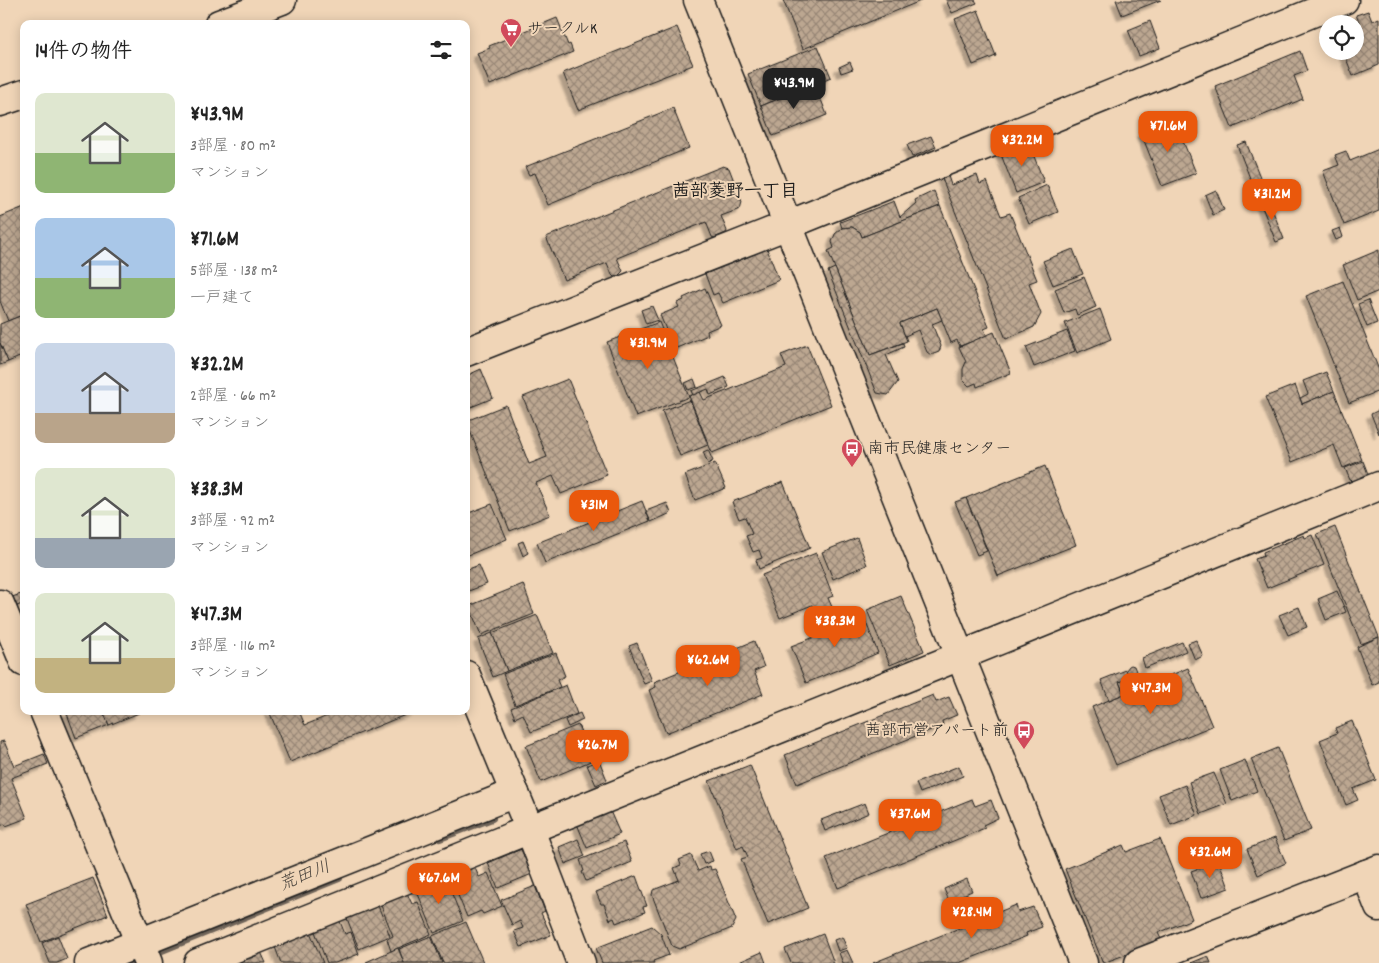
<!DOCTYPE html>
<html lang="ja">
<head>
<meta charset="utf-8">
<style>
	body { margin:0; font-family:Dekko,"Klee One",sans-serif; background:#f6f6f6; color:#222; height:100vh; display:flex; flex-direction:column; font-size:19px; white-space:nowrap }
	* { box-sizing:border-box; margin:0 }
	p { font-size:16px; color:#767676 }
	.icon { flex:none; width:28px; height:28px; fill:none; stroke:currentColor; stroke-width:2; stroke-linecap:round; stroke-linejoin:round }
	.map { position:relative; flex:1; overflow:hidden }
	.panel { position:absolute; left:20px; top:20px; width:450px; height:695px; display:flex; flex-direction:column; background:#fff; border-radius:10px; box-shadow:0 2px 12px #0003 }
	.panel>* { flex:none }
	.controls { position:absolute; left:1319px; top:15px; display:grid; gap:10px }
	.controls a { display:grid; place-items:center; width:45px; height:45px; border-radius:50%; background:#fff; box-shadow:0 2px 12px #0003; font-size:25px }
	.price { position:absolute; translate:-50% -42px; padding:0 11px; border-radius:10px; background:#ea580c; color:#fff; font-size:16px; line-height:32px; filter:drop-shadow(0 1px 2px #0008) }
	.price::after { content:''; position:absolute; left:50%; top:30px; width:15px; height:11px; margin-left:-8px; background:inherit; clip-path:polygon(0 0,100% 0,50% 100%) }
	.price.current { background:#222; color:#fff }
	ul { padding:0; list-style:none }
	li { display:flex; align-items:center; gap:15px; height:125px; padding:0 15px }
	li span { display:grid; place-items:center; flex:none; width:140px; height:100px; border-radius:10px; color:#555 }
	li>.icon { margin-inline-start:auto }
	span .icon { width:60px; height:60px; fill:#fffc; stroke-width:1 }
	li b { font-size:21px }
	h2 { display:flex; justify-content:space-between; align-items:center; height:60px; padding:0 15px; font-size:21px }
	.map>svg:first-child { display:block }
</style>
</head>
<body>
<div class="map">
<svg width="1379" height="963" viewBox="0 0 1379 963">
	<defs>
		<pattern id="building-cross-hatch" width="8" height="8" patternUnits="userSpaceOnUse" patternTransform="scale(1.25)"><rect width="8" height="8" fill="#bca791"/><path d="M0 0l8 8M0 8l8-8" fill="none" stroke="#988776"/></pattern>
		<filter id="shadow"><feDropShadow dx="-4.5" dy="4.5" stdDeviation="1" flood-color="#0004"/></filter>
	</defs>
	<rect width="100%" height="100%" fill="#f0d5b7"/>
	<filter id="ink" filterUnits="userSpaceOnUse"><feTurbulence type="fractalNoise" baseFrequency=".02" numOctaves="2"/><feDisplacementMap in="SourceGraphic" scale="10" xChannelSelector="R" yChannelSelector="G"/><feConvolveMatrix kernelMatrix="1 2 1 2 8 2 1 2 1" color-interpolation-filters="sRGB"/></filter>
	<g filter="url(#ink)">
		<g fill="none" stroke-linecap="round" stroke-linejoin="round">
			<g stroke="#6e6358" stroke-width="8">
				<path d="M440,838L492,818"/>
				<path d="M130,963L339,878"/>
			</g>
		</g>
		<g fill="url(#building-cross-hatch)" stroke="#1c1c1c" filter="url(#shadow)">
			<path d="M783,0H923L803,49Z"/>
			<path d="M946,0H975L977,3L952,13Z"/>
			<path d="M1116,0H1161L1122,15Z"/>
			<path d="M978,10L996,56L973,65L955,19Z"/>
			<path d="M1368,11L1372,21L1379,18V65L1353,76L1343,51H1355V26L1360,24L1356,15Z"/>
			<path d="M557,18L568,45L570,44L573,52L490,85L477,53L490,48L489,46Z"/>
			<path d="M1150,21L1160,48L1139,56L1128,30Z"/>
			<path d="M677,27L693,65L578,110L563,73Z"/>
			<path d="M818,46L831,77L761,106L748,74Z"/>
			<path d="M1300,51L1307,71L1294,76L1303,99L1232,128L1215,86Z"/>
			<path d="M850,62L853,69L841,73L839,67Z"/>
			<path d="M815,84L827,115L773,136L761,106Z"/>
			<path d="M673,108L689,148L548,205L535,173L529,175L525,167Z"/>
			<path d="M1174,119L1196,173L1162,186L1141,133Z"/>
			<path d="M931,136L936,147L912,157L907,145Z"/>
			<path d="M1028,141L1044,182L1016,193L1000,152Z"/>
			<path d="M1246,142L1266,192L1257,196L1237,145Z"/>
			<path d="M1379,149V211L1344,225L1323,171L1339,165L1335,155L1346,151L1350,161Z"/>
			<path d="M723,166L729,168L742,202L740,209L721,216L727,231L726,233L714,238L712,237L706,222L617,258L623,271L618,276L614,277L612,275L607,263L564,280L546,237Z"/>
			<path d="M947,173L951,185L977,175L980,184L987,181L1001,216L1010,213L1037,280L1029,283L1041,314L1034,327L1006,339L941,176Z"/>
			<path d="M1047,185L1058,212L1029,224L1018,198Z"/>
			<path d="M1216,190L1224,210L1213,215L1205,195Z"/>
			<path d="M934,191L940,206L862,237L860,232L852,227L842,228L840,222L894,201L900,217L916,203L915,200Z"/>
			<path d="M1268,199L1284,239L1276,242L1260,202Z"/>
			<path d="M940,206L989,327L984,329L987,336L960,346L957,340L951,343L937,308L900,323L907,341L870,355L828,251L834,248L832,242L835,234L842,228L852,227L860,232L862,237Z"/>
			<path d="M24,207V327L20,316L8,321L0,301V217Z"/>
			<path d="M1340,228L1343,237L1336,240L1332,231Z"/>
			<path d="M767,249L779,280L723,303L718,293L713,295L705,274Z"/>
			<path d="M1073,249L1083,274L1053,285L1043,261Z"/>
			<path d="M1379,250V291L1357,300L1343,265Z"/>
			<path d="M835,268L870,355L903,343L904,347L886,355L898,382L888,395L877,393L828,271Z"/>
			<path d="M1084,277L1096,307L1077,315L1075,309L1064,313L1055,289Z"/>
			<path d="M1343,281L1379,370V391L1349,403L1306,296Z"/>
			<path d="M705,288L721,325L707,331L708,335L674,349L660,315L679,307L677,303L684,300L683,298Z"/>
			<path d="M1368,300L1377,323L1367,327L1358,304Z"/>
			<path d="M652,306L658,320L646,324L641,310Z"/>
			<path d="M937,308L942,320L932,324L941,346L939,352L931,355L927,352L918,330L905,336L900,323Z"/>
			<path d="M1100,309L1111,339L1077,353L1065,323Z"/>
			<path d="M20,316L24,327V355L8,362L0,343V324Z"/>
			<path d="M659,322L689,397L636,417L607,342Z"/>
			<path d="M1067,331L1075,351L1034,367L1026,347Z"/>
			<path d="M994,332L1011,373L977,387L976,383L969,386L963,380V369L966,362L959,347Z"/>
			<path d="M0,343L8,362L0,365Z"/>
			<path d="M807,345L831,405L712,453L689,396L700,392L704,400L786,367L781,355Z"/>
			<path d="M481,369L493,398L471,407L466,395V376Z"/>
			<path d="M1326,372L1334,391L1302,404L1300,398L1308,394L1303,381Z"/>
			<path d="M725,377L729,387L710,395L708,389L693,395L691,391Z"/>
			<path d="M568,379L607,475L561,494L553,476L536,483L550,515L510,531L466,421L506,405L529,464L547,457L523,397Z"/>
			<path d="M694,379L697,387L688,390L685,383Z"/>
			<path d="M1295,385L1302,404L1334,391L1362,460L1343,468L1334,445L1292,462L1265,397Z"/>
			<path d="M690,400L708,445L680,456L662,411Z"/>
			<path d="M1379,410V434L1371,414Z"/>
			<path d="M708,450L713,461L708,464L703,452Z"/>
			<path d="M1363,461L1370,479L1360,483L1350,480L1345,468Z"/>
			<path d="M715,463L726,488L695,500L685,475Z"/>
			<path d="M1045,466L1076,545L998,576L966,498Z"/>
			<path d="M783,482L810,548L759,569L756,560L762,558L759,550L753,552L746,536L752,534L745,517L739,519L732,502Z"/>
			<path d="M966,498L987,551L977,555L955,502Z"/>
			<path d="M642,501L650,521L545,563L537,543Z"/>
			<path d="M667,503L671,513L651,522L646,511Z"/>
			<path d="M492,504L507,539L466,556V514Z"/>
			<path d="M1335,527L1379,637L1361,644L1317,534Z"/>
			<path d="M1304,535L1305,538L1312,535L1324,565L1267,588L1255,559L1264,556L1263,552Z"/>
			<path d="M857,538L867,565L833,579L822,552Z"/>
			<path d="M523,541L528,553L523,556L518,543Z"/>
			<path d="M816,553L833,596L828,598L832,607L816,614L812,605L780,618L762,575Z"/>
			<path d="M479,565L487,584L466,592V570Z"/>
			<path d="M523,584L534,614L481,635L469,606Z"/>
			<path d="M1337,591L1346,612L1326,620L1318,599Z"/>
			<path d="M24,593V603L15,607L12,597Z"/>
			<path d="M901,596L924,651L890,665L867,610Z"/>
			<path d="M1299,607L1307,627L1288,635L1279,615Z"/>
			<path d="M862,612L878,653L806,683L791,646L817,636L815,631Z"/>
			<path d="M537,615L553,653L507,671L492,633Z"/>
			<path d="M492,633L507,671L493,677L478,639Z"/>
			<path d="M1379,637V682L1372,685L1357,647Z"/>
			<path d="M1196,640L1203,656L1195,660L1188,643Z"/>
			<path d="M754,641L764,667L754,671L763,694L666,733L649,690L656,687L654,682Z"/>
			<path d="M1182,642L1186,651L1145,668L1142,658Z"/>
			<path d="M637,643L652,681L644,684L629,646Z"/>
			<path d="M556,653L565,676L557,680L560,687L515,705L503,674Z"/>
			<path d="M1131,665L1134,666L1142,687L1188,668L1212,726L1116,765L1092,707L1124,694L1119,682L1129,678L1126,670L1129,666Z"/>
			<path d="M1126,670L1129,678L1119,682L1124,694L1109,700L1101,680Z"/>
			<path d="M566,685L577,714L531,732L523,714L515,718L511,708Z"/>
			<path d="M933,695L936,702L949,697L957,715L942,721L943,725L797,784L785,755Z"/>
			<path d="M66,711H103L109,725L76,738Z"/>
			<path d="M103,711H138L139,713L109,725Z"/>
			<path d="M269,711H299L305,725L340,711H415L290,762Z"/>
			<path d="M580,713L583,720L568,727L565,720Z"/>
			<path d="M1352,721L1376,780L1353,789L1358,800L1346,805L1320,740L1337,733L1335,728Z"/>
			<path d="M578,725L593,760L541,782L526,746Z"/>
			<path d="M4,741L14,766L44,754L48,764L11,778L27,818L6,826L5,824L0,826V742Z"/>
			<path d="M1278,748L1311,830L1284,841L1251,759Z"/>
			<path d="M599,760L607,780L596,785L587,765Z"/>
			<path d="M1245,760L1257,791L1232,801L1220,770Z"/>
			<path d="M750,765L808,908L768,924L741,859L748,857L743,846L737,849L709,781Z"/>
			<path d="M959,766L963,776L920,793L916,783Z"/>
			<path d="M1214,773L1227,804L1201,814L1189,782Z"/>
			<path d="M1185,785L1197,815L1171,825L1159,795Z"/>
			<path d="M972,799L975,806L991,800L998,818L983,825L985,828L838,888L826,858Z"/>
			<path d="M865,803L869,813L825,831L821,820Z"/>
			<path d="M610,811L620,834L587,848L577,824Z"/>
			<path d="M1275,838L1286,863L1258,875L1247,849Z"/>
			<path d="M578,839L585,856L565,864L559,847Z"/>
			<path d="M1160,839L1192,919L1158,933L1162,941L1103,963L1065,869L1123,845L1126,852Z"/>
			<path d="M624,842L632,862L586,881L582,872L584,871L580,860Z"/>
			<path d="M521,849L532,874L498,888L488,863Z"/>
			<path d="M709,851L713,861L704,864L700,854Z"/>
			<path d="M691,855L698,871L710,866L711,870L715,869L736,920L732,928L679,949L672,946L652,895L653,890L679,880L674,868L681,865L679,860Z"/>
			<path d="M1219,861L1229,888L1201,898L1191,871Z"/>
			<path d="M474,866L479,877L488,873L502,906L483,914L481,911L467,917L450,876Z"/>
			<path d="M636,876L647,906L643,907L645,912L616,923L614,918L610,920L604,904H601L596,892Z"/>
			<path d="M445,877L463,921L434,933L416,889Z"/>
			<path d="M93,878L108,915L41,942L26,904Z"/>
			<path d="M967,879L972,891L949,901L944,889Z"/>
			<path d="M535,886L545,911L541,913L551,935L521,947L514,931L523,928L520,921L512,925L501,900Z"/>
			<path d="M407,893L412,904L418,902L431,934L391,951L387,939L393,936L380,903Z"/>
			<path d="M377,903L390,936L359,949L346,916Z"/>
			<path d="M1016,905L1018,912L1033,907L1042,927L1026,933L1027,936L959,963H873Z"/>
			<path d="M339,919L345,934L351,932L359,954L335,963H327L314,929Z"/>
			<path d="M466,922L483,962L479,963H443L432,936Z"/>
			<path d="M652,926L661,934L669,955L653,961L654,963H602L596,948Z"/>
			<path d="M310,932L323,963H281L275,947Z"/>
			<path d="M823,934L834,963H791L785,949Z"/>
			<path d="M58,936L67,959L57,963H50L42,943Z"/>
			<path d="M431,936L442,963H404L399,949Z"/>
			<path d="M842,937L847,948L838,951L834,940Z"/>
			<path d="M398,948L404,963H366V962Z"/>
			<path d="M847,950L853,963H843L839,953Z"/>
			<path d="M261,952L266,963H235Z"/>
			<path d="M762,952L766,963H739V962Z"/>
			<path d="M1208,956L1211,963H1191Z"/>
		</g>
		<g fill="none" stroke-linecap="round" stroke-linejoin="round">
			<g stroke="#1c1c1c" stroke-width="31">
				<g id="minor">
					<path d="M466,352L788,225L1344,0"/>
					<path d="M0,604L24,662"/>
					<path d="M466,675L530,830L581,963"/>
					<path d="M44,711L148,963"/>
					<path d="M1366,874L1379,907"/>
					<path d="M89,963L515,793"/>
					<path d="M198,963L960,656L1379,486"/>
					<path d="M1139,963L1379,869"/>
				</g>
			</g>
			<g stroke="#1c1c1c" stroke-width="31">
				<path id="tertiary" d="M698,0L1083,963"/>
			</g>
			<g stroke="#1c1c1c" stroke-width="31">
				<g id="trunk">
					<path d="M219,24L282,0"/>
					<path d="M0,102L24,94"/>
				</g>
			</g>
			<use href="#minor" stroke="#f0d5b7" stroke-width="28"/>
			<use href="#tertiary" stroke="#f0d5b7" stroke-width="28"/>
			<use href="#trunk" stroke="#f0d5b7" stroke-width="28"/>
		</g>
	</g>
	<defs>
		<g id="supermarket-pin" transform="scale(1.125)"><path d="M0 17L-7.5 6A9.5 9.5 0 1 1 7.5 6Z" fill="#d1495b" stroke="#f0d5b7"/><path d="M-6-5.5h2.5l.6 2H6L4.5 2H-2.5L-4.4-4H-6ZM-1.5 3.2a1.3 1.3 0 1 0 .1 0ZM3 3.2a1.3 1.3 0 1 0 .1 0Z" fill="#fff"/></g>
		<g id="bus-pin" transform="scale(1.125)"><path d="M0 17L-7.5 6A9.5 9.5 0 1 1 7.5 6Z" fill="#d1495b" stroke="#f0d5b7"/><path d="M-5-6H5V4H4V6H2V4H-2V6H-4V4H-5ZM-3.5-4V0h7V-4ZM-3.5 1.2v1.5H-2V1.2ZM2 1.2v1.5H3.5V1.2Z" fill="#fff"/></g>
	</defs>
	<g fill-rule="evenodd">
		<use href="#supermarket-pin" x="511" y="29"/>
		<use href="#bus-pin" x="852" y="449"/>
		<use href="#bus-pin" x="1024" y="731"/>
	</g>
	<g text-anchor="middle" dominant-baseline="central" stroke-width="4" stroke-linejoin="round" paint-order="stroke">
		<g font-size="16" fill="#1c1c1c" stroke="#f0d5b7" text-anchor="start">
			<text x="527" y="29">サークルK</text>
			<text x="868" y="449">南市民健康センター</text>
			<text x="1008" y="731" text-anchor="end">茜部市営アパート前</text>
		</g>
		<g font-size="18" font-weight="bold" fill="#1c1c1c" stroke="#f0d5b7">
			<text x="735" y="192">茜部菱野一丁目</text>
		</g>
		<g font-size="18" font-style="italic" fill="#4c463f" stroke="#f0d5b7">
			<text transform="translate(305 877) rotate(-22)">荒田川</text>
		</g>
	</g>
</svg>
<div class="controls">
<a><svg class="icon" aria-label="locate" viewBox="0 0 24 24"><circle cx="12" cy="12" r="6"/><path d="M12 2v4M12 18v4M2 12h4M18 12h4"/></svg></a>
</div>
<b class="price current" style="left:794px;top:110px">¥43.9M</b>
<b class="price" style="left:1168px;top:153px">¥71.6M</b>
<b class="price" style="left:1022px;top:167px">¥32.2M</b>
<b class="price" style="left:1272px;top:221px">¥31.2M</b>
<b class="price" style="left:648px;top:370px">¥31.9M</b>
<b class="price" style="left:594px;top:532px">¥31M</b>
<b class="price" style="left:835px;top:648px">¥38.3M</b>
<b class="price" style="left:708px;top:687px">¥62.6M</b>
<b class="price" style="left:1151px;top:715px">¥47.3M</b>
<b class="price" style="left:597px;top:772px">¥26.7M</b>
<b class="price" style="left:910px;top:841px">¥37.6M</b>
<b class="price" style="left:1210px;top:879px">¥32.6M</b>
<b class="price" style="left:439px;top:905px">¥67.6M</b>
<b class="price" style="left:972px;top:939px">¥28.4M</b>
<section class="panel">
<h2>14件の物件<svg class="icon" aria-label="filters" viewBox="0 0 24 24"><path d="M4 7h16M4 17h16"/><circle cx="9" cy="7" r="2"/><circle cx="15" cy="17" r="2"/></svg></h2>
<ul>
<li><span style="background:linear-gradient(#dfe7d0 60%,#8fb573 0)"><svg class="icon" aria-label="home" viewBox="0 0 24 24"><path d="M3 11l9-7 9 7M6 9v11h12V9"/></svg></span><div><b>¥43.9M</b><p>3部屋 · 80 m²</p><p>マンション</p></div></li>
<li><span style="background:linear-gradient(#a9c7e8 60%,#8fb573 0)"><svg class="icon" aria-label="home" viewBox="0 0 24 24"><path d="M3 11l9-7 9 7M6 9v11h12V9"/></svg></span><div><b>¥71.6M</b><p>5部屋 · 138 m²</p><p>一戸建て</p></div></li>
<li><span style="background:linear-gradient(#c9d6e8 70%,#b9a48a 0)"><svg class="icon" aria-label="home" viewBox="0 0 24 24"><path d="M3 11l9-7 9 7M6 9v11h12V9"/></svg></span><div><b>¥32.2M</b><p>2部屋 · 66 m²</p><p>マンション</p></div></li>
<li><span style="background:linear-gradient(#dfe7d0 70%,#9aa5b1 0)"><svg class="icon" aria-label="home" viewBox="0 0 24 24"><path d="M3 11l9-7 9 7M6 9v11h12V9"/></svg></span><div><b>¥38.3M</b><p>3部屋 · 92 m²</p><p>マンション</p></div></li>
<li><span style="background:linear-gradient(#dfe7d0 65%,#c2b280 0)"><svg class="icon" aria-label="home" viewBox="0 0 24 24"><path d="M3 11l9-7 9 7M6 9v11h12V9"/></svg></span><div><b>¥47.3M</b><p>3部屋 · 116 m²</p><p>マンション</p></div></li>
</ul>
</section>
</div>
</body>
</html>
